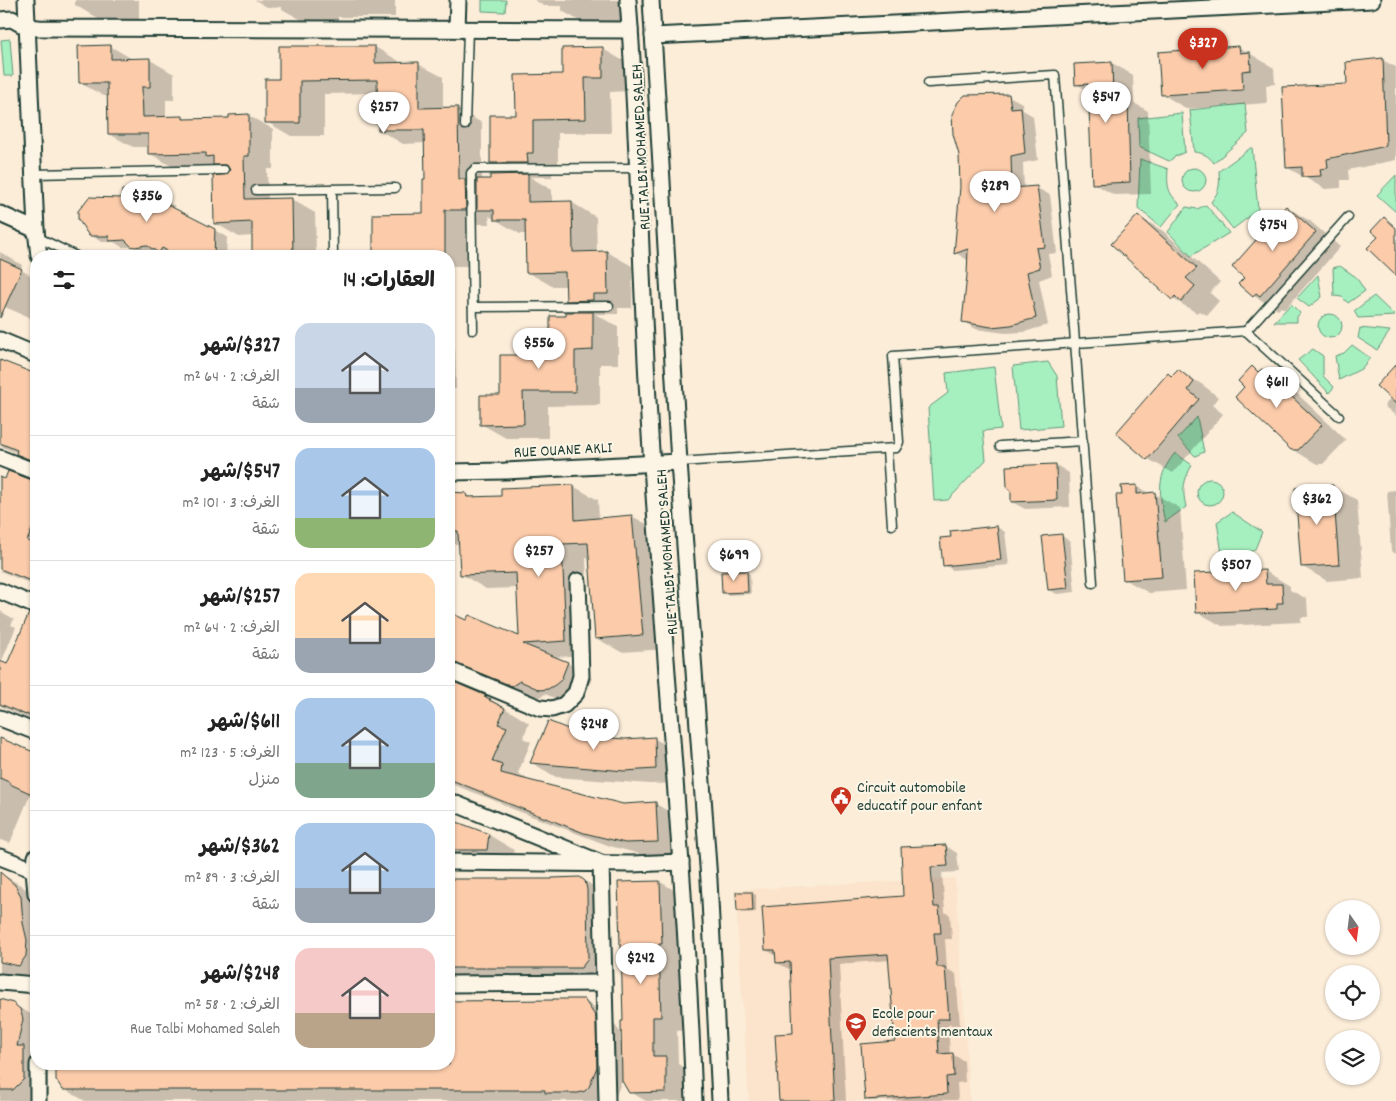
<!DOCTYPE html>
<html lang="ar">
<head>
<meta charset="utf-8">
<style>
	body { margin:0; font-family:Dekko,"Playpen Sans Arabic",sans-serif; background:#f6f6f6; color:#222; direction:rtl; height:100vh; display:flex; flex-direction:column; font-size:19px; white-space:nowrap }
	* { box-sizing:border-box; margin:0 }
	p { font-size:16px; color:#767676 }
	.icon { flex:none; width:28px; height:28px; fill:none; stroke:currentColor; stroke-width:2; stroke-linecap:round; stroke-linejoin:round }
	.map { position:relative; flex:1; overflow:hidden; direction:ltr }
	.side { position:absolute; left:30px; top:250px; width:425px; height:820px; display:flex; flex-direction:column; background:#fff; border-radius:20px; box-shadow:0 1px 4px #0004; direction:rtl }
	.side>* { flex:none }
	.needle { width:32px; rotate:166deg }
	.tools { position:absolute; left:1325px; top:900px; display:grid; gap:10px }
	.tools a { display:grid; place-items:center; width:55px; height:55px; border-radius:50%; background:#fff; box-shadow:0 1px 4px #0004; font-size:25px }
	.price { position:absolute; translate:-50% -42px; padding:0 11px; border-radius:18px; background:#fff; color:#222; font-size:16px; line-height:32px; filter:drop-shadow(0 1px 2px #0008) }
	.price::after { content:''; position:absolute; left:50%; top:30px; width:15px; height:11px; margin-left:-8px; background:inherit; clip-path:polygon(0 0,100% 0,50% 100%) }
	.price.selected { background:#c8321e; color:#fff }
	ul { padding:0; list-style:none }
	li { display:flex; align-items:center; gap:15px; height:125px; padding:0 20px }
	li+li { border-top:1px solid #e0e0e0 }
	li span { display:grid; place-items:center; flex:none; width:140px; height:100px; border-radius:15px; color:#555 }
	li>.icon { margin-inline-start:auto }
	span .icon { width:60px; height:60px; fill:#fffc; stroke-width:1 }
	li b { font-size:21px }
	h2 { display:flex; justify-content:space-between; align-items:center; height:60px; padding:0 20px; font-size:21px }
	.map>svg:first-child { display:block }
</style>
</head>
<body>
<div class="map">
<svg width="1396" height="1101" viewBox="0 0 1396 1101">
	<rect width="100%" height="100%" fill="#fcedd9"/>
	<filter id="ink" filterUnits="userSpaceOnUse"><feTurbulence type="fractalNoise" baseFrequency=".02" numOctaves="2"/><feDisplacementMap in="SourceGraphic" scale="10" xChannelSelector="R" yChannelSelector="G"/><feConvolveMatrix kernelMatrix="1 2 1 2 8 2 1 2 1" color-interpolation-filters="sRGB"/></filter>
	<g filter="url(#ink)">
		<path fill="#fce3cb" d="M955,878L970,1101H749L735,890Z"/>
		<g fill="#a6f0bf" stroke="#62967a">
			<path d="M482,0H506L505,12L482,11Z"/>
			<path d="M10,39L13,76H4L1,40Z"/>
			<path d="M1245,104L1248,133L1214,163C1208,155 1203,153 1194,152L1190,110Z"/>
			<path d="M1182,113L1185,152L1176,156L1169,161L1139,147L1138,118Z"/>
			<path d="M1252,147L1258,210L1233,229L1211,202C1220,191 1220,185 1219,171Z"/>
			<path d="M1140,159L1168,169C1167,185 1167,193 1180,204L1161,227L1138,208Z"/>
			<circle cx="1194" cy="180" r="12"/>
			<path d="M1396,175V212L1377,195Z"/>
			<path d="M1206,205L1229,233L1191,256L1168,232L1186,207L1197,209Z"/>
			<path d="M1340,266L1356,277L1365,291L1348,303L1342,297L1334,296L1333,268Z"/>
			<path d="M1318,275L1322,297L1309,307L1297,298Z"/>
			<path d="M1374,296L1395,316L1358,318L1354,311Z"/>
			<path d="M1291,304L1300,313L1297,317V322H1274Z"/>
			<circle cx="1330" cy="326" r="12"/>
			<path d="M1360,328L1390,331L1377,350L1358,338Z"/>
			<path d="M1352,345L1370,358L1361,369L1339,380L1335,356L1344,353Z"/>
			<path d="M1313,349L1323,356V376L1334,387L1329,393L1298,360Z"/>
			<path d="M1048,362L1057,376L1061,426L1019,430L1013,366Z"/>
			<path d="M994,367L1001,429L983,431L986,460L948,500L934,501L928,408L948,393L946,373Z"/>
			<path d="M1197,417L1204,452L1195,456L1178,438Z"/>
			<path d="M1175,453L1192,465C1183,482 1182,489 1186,507L1165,522C1159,495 1156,476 1175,453Z"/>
			<circle cx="1210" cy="492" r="13"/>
			<path d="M1232,512L1262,532L1255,549L1240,559L1223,560L1217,522Z"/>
		</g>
		<g fill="#0003">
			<path d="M75,0H139V19L100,20L75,5Z"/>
			<path d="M255,0H395V17H338V24L307,23L282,9V7H267Z"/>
			<path d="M534,0H622V25H587L562,11V6H544Z"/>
			<path d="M110,46L134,60H150L174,74V100H166V117H182L188,120L230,119L249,116L273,129V169H267L268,200L291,199L315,213L316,254H327L330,256H254L253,236L239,237L215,223L230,173L218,166L173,167L149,153V147H133L109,134V96H104L80,83Z"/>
			<path d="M375,47L399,61V64H418L443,77V109H458L482,123V180L514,176L491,163L517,117L563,75L603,49L627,63L628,91L610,92L611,133H558V167H552V177H530L552,190V203L571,202L596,217L597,252H607L632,266V308H618V314H595L618,327V364H600V405L548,406V438H506L481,424L501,396L552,356L567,318L590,313L567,300V286H552L527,272V234H520L489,216L490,224H469V266H449V256H339L340,254H374L424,214L426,181L425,143L403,144L379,130V93L324,94V136H291L267,122L280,81Z"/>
			<path d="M1239,47L1274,68L1275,84L1266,85L1267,103L1187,109L1162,94Z"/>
			<path d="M1382,60L1396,67V160L1348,170L1349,180H1341V188L1325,189L1288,168L1348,85Z"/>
			<path d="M1112,63L1133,75L1134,103L1148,111L1151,194L1114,195L1093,183L1090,92L1076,84Z"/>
			<path d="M1009,96L1022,103L1023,110L1033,116L1038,160L1023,163L1024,189L1037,188L1050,195L1057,253L1048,254L1052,275L1039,280L1048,325L1024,332L1005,333L976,329L964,322L969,261L956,253Z"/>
			<path d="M159,190L171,197L169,203L175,206L174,209L227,237L226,256H178L174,254L173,256H168L159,251L148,253L135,247H122L114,242H102L90,235L122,199Z"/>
			<path d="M1286,207L1310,221L1340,247L1285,309L1281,307L1278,310L1254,296L1246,278Z"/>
			<path d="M1138,216L1163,231L1220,282L1210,293L1219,301L1207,315L1199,311L1197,313L1173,299Z"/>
			<path d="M0,252L22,265L21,270L36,278V307L31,318L0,305Z"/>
			<path d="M449,346L455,350L456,389H449Z"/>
			<path d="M0,361L36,375V464L17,453L0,446Z"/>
			<path d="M1396,366V416L1384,406L1391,398Z"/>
			<path d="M1252,368L1260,372L1262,370L1287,384L1346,440L1323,464H1317L1292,449L1246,387Z"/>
			<path d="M1178,370L1203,385L1218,397L1212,405L1223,414L1173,473L1148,459L1168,374L1172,377Z"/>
			<path d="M1056,465L1069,473L1070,507L1025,509L1012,502Z"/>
			<path d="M9,473L36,482V586L0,571V478L6,480Z"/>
			<path d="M573,486L598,500L599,519L632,516L657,530L667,649L621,652L596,638L591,558H586L590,655L552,657L568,663L592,678L586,694L580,699L566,703L545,694L537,699L465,681L464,687L487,697L529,723L523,738L531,742L518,773L527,779L526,781L623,805L656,804L680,818L682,855L651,857L610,846L510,808L501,803L449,783V613L467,621L520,638L518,588L486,589L461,574L460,544H449V494H466L473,498L502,497Z"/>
			<path d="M1137,486L1150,494H1155L1180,508L1186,590L1149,593L1124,579L1123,496Z"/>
			<path d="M1332,486L1357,500L1363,578L1327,581L1303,567Z"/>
			<path d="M1396,490V554L1391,551L1387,491Z"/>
			<path d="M997,527L1005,532L1009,565L953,570L944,565L952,538Z"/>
			<path d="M1062,536L1070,541L1075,592L1057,594L1049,590Z"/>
			<path d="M1265,571L1290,586V590L1307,599L1308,617H1301V622L1222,626L1197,612L1196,574Z"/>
			<path d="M746,572L750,574L751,594L727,595L723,593Z"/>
			<path d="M0,611L14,619L11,625L16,627L1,663L7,666L27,620L36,623V722L0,706Z"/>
			<path d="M0,738L36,754V798L30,795L10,843L0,840Z"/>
			<path d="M586,738L625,740L655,739L680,753L681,783L650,784L556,777L532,763Z"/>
			<path d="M449,820L489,835L514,850L511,863L449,861Z"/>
			<path d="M946,846L957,853L959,872L942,873L945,912L950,915L952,939H945L947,969L956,974L960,1025H948L950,1054H952L964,1061L965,1082L957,1083L958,1100L869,1101L866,1099L896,1042L890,960L839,964L846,1101H780L794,1034L791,969H789L777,963V956L766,950L904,897Z"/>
			<path d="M0,873L22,886L36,898V978L12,973L4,979L0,977Z"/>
			<path d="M580,878L605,893L609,896L611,904L612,973L606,981L449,982V880H553Z"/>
			<path d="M660,882L685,896V1030L677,1031L678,1064L690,1071L691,1101H646L630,1092L622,1080L614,1101H85L64,1089L57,1079V1064H449V1003L583,1000L608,1015L620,1032V1042H623L624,1022L620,883Z"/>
			<path d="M752,893L756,895V912L742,913L738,910Z"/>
			<path d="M0,1001L13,1004L36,1017V1064H48V1094L40,1101H0Z"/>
		</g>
		<g fill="#fbcbaa" stroke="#1f3d34">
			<path d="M111,45V59L150,58V87H142L143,117L183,116V119L229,118V115L249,114V156H244L245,199L292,198L293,256H252V222L214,224L213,176L227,174L230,170L227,165H213V156L206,157V153L148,154V134H108L107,83H79L78,46Z"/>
			<path d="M279,46H375V63L419,62V108L458,107L459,179H465L466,210H445V253H398V256H373V214L423,213V179H425L424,130H378L377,80L300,81V123H265V79H279Z"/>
			<path d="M1239,46L1240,53L1250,52L1251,70L1242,71L1243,90L1161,95L1158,52Z"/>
			<path d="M603,47V78H585L586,119L533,120V153H527L528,163H490V115H516L515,75L562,74V48Z"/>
			<path d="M1383,58L1386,146L1327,159L1328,168L1320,169L1321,176L1302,177V167L1286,168L1282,87L1347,84L1346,62Z"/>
			<path d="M1112,62L1113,98H1128L1130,182L1092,184L1088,84L1075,85L1074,64Z"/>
			<path d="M1009,94L1011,108L1021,107L1025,153L1011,156L1012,188L1037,186L1045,247L1036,248L1040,268L1027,272L1036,318L1011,325L991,327L962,322L967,275L968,249L954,254L960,187L959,155L953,134L952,114L958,102L965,95Z"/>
			<path d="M528,174V202L572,201L573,252L607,251L608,294H593V300L566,301L565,272L526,273L525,220H494V210H477V179H490V175Z"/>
			<path d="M140,185L160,189L157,195L164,198L162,202L215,229L214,256H177L162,248L159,253L146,245L135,247L131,246L125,240L109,241V236H89L78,219V211L89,197L121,198L122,190H138Z"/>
			<path d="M1286,206L1316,232L1260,296L1256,293L1253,297L1238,284L1244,278L1232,267Z"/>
			<path d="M1138,215L1197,268L1186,278L1195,286L1181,302L1175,296L1172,300L1111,244Z"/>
			<path d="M1384,217L1396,228V276L1367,248L1378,237L1371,231Z"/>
			<path d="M0,259L22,269L0,318Z"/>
			<path d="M566,312H593V350L575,351V392H523L524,424L480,425V395H500V355H550V316H566Z"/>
			<path d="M0,360L36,374V462L16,454L17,450L0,443Z"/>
			<path d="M1396,364V404L1376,386Z"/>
			<path d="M1252,366L1258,372L1262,369L1322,425L1298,450H1291L1235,397L1244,387L1238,381Z"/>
			<path d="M1178,369L1194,382L1188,390L1199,399L1147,460L1116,433L1168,373L1171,376Z"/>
			<path d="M1056,464L1057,500L1011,502V492L1007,487L1006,466Z"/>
			<path d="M8,471L36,481V520L27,541L36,544V583L0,569V477L5,479Z"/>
			<path d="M574,485L575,520L632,515L643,635L595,639L588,543L562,544L566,641L523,644L568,662L561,680L555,685L548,689L540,690L520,681L512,686L449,661V612L466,620L469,615L519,636L516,573L460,575L458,531H449V492L466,493L467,497L501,496V488Z"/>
			<path d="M1137,485V494L1155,492L1162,577L1123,580L1116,495H1122L1121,486Z"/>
			<path d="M1333,485L1339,565L1301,567L1295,488Z"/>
			<path d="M997,526L1001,560L943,566L940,538L951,537L950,531Z"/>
			<path d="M1062,534L1068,588L1048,590L1042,536Z"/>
			<path d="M1265,570L1266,584H1282L1283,603H1277V609L1196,613L1194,573Z"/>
			<path d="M747,571L748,592L722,593L721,572Z"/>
			<path d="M29,613L36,615V718L26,714V715L0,704V661L7,664Z"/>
			<path d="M449,680L487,696L484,697L491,699L489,700L505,708L498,724L507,727L492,761L502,765L501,773L623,804L656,802L658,842L625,843L584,833L484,794V793L449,779Z"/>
			<path d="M548,721L586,736L625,739L655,737L656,769L625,771L530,763Z"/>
			<path d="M0,738L36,753V796L10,784L11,783L0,778Z"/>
			<path d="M449,819L489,834L487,850H449Z"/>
			<path d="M946,845L948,866L931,867L934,907H939L941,933H934L937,967H945L949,1019H937L939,1054L953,1053L954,1076L946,1077L947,1094L865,1100L861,1044L895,1041L888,954L828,958L835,1101H779L775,1034L793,1033L790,962L776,963L775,950H765L762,907L903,896L901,847Z"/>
			<path d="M0,872L15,885L21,896L23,923L27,940L26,956L19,966L0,962Z"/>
			<path d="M580,877L585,881L587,889L588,959L581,968H449V879H552V878Z"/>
			<path d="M660,881L662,944H659L661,1017H653V1056H666V1092L629,1093L622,1081L621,1021H623L621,945H620L618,882Z"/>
			<path d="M736,892H752L753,911H737Z"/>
			<path d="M0,999L13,1003L20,1009L23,1019L17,1046H24V1079L13,1090H0Z"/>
			<path d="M553,999H584L596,1017L597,1067L589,1087L585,1091L578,1093H545V1090H63L56,1080V1064H449V1001L553,1000Z"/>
		</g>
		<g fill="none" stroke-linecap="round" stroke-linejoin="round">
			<g stroke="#1f3d34" stroke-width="11">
				<g id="lane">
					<path d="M928,83L1055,75L1093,583"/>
					<path d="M465,125L468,29"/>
					<path d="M34,174L224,170"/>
					<path d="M332,189L333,256"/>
					<path d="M256,190L395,188"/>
					<path d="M37,237L76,256"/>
					<path d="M473,307L609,306"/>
					<path d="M473,330L471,173L475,169L638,168"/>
					<path d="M1246,331L1348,217"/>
					<path d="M1000,446L1083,441"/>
					<path d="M887,450L892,525"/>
					<path d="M679,462L896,448L899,442L893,356L1246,331L1339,416"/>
				</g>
			</g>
			<g stroke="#1f3d34" stroke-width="19">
				<g id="street">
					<path d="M26,0L36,230L39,256"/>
					<path d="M628,0C640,155 641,310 652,465C666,677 686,889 694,1101"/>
					<path d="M651,0L679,462L709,880L720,1101"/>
					<path d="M0,20L12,19L26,27L39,28L630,30"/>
					<path d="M457,29L458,0"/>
					<path d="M653,36L1372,0"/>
					<path d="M0,214L36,230"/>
					<path d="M0,340L36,355"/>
					<path d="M0,458L36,472"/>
					<path d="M449,472L505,471L679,462"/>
					<path d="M0,591L36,606"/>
					<path d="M449,670L540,708L552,709L564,705L576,693L581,676L578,581"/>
					<path d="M0,718L36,732"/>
					<path d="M449,801L601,863L607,1101"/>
					<path d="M0,857L34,870"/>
					<path d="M36,857L34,870L36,894"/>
					<path d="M449,862L632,864L681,862"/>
					<path d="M0,982L36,985"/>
					<path d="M449,984L604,983"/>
					<path d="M38,1064V1101"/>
				</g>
			</g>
			<use href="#lane" stroke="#fcf5e5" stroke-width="8"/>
			<use href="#street" stroke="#fcf5e5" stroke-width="15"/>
		</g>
	</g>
	<defs>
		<g id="civic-pin" transform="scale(1.125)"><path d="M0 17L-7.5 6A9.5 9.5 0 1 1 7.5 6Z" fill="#c8321e" stroke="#fcf5e5"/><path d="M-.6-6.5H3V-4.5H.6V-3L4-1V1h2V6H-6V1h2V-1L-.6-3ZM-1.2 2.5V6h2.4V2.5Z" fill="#fff"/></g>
		<g id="school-pin" transform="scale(1.125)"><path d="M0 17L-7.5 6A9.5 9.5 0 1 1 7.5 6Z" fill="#c8321e" stroke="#fcf5e5"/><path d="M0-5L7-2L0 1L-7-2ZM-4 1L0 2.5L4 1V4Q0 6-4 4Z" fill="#fff"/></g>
	</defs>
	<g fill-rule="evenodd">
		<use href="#civic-pin" x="841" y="797"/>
		<use href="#school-pin" x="856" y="1023"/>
	</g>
	<g text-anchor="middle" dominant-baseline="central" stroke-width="4" stroke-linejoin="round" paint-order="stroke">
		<g font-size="16" fill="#1f3d34" stroke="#fcf5e5">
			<text transform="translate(642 147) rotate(-93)">RUE TALBI MOHAMED SALEH</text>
			<text transform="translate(563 451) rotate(-3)">RUE OUANE AKLI</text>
			<text transform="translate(668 552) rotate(-94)">RUE TALBI MOHAMED SALEH</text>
		</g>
		<g font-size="16" fill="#1f3d34" stroke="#fcf5e5" text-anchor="start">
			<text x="857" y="788">Circuit automobile<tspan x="857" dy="18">educatif pour enfant</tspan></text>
			<text x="872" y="1014">Ecole pour<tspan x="872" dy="18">defiscients mentaux</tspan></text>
		</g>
	</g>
</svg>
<div class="tools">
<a><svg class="needle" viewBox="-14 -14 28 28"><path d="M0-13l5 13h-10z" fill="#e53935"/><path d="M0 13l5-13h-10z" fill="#767676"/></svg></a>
<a><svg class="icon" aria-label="locate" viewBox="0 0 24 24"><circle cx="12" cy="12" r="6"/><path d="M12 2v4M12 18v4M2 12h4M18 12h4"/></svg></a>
<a><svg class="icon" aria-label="layers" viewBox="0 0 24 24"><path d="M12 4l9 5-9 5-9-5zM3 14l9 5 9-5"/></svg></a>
</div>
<b class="price selected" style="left:1203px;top:70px">$327</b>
<b class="price" style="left:1106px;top:124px">$547</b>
<b class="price" style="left:384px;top:134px">$257</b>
<b class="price" style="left:995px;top:213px">$289</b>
<b class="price" style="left:147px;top:223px">$356</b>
<b class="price" style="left:1273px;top:252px">$754</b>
<b class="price" style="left:539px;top:370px">$556</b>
<b class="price" style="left:1277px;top:409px">$611</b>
<b class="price" style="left:1317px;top:526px">$362</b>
<b class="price" style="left:539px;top:578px">$257</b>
<b class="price" style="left:734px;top:582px">$699</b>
<b class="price" style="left:1236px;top:592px">$507</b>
<b class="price" style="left:594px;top:751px">$248</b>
<b class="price" style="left:641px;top:985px">$242</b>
<section class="side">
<h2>العقارات: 14<svg class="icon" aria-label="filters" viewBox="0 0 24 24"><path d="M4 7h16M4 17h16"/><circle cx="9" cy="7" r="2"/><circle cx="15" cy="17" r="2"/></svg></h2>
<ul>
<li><span style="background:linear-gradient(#c9d6e8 65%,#9aa5b1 0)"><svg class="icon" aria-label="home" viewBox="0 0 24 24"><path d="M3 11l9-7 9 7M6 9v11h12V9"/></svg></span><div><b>$327/شهر</b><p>الغرف: 2 · 64 m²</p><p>شقة</p></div></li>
<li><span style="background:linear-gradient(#a9c7e8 70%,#8fb573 0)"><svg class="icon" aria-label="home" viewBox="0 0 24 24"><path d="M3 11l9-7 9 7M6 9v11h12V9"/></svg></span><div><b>$547/شهر</b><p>الغرف: 3 · 101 m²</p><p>شقة</p></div></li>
<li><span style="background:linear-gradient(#ffd9b3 65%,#9aa5b1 0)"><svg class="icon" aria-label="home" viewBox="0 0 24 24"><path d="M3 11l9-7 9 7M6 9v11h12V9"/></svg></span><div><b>$257/شهر</b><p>الغرف: 2 · 64 m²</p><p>شقة</p></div></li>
<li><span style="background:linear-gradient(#a9c7e8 65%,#7fa58c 0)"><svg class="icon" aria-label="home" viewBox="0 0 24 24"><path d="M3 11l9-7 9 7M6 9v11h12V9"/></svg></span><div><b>$611/شهر</b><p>الغرف: 5 · 123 m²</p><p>منزل</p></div></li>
<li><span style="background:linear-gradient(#a9c7e8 65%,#9aa5b1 0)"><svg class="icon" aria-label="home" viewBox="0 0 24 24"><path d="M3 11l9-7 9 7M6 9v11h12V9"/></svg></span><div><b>$362/شهر</b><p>الغرف: 3 · 89 m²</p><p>شقة</p></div></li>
<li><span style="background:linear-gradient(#f6c9c9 65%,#b9a48a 0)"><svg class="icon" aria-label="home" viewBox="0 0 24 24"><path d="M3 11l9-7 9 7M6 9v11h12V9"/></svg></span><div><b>$248/شهر</b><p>الغرف: 2 · 58 m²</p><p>Rue Talbi Mohamed Saleh</p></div></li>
</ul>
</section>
</div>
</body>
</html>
